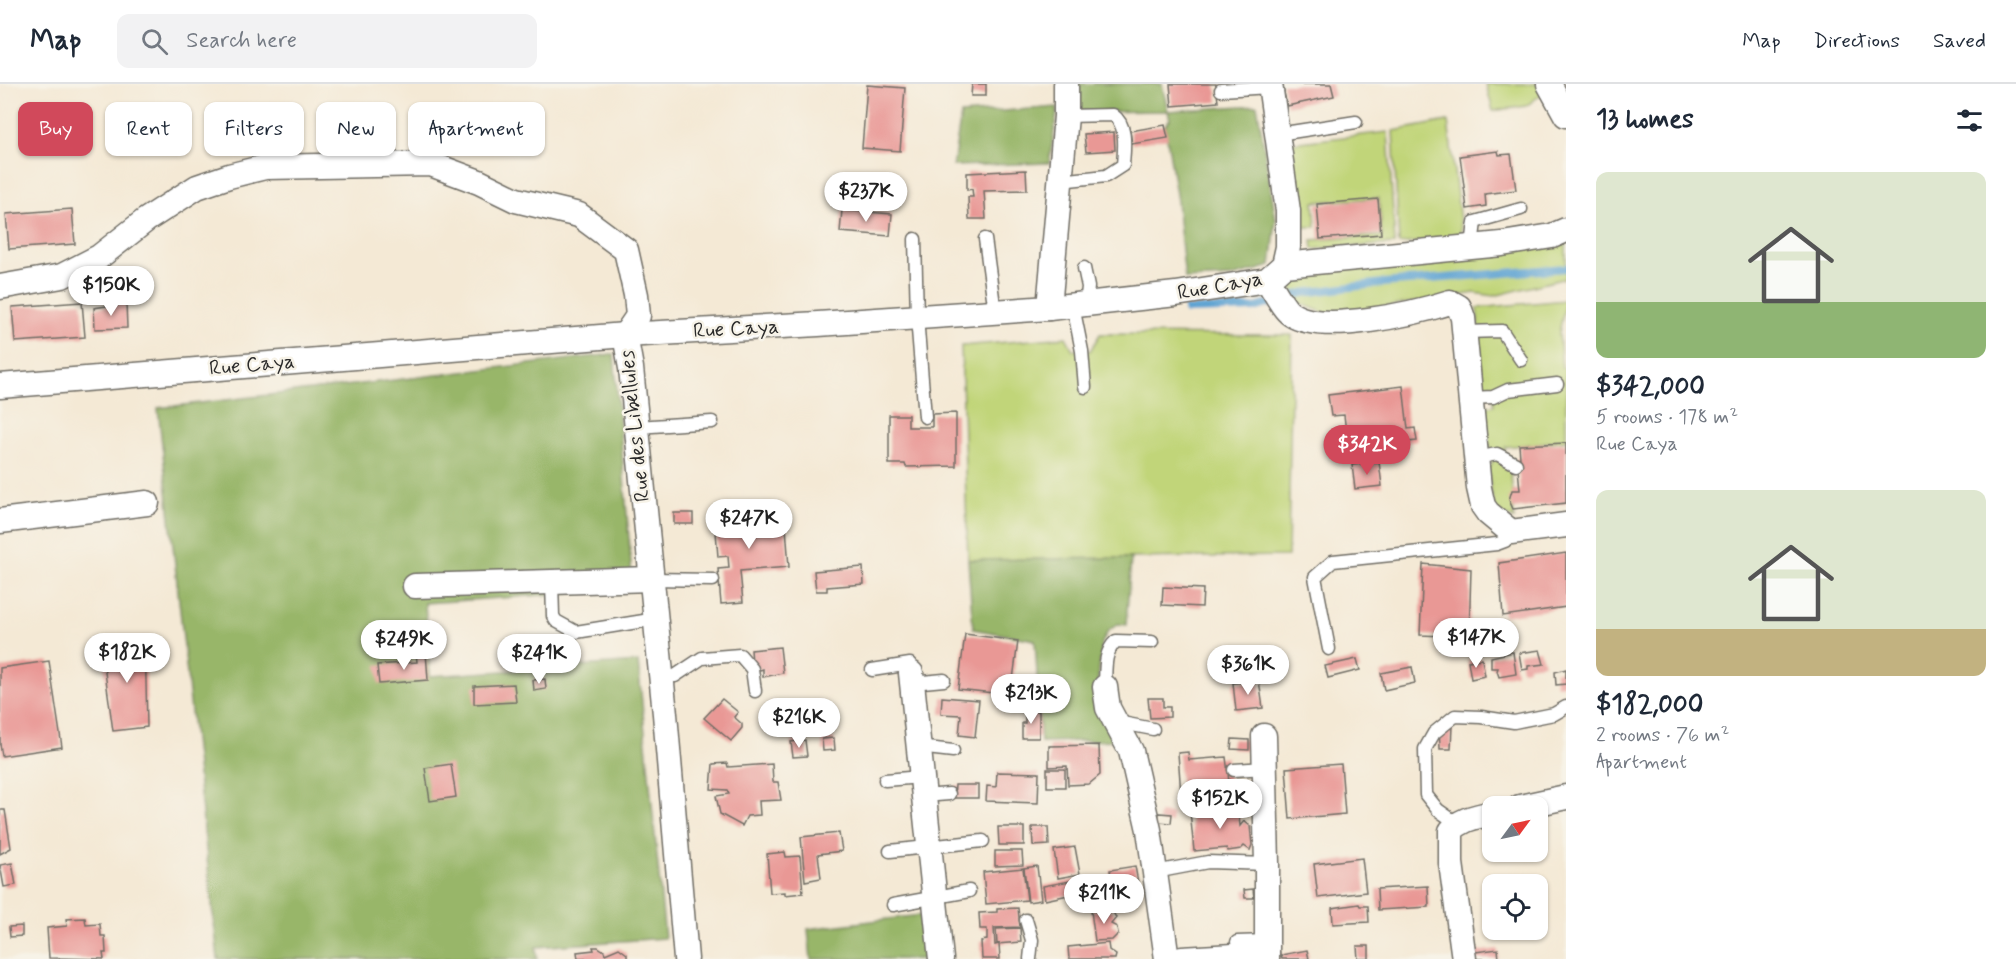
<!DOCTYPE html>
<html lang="en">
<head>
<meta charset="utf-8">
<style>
	body { margin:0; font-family:Mynerve,sans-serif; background:#f2f2f3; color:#1f2937; height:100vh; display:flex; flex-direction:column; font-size:22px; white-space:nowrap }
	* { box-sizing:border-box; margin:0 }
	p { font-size:20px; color:#747a83 }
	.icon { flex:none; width:33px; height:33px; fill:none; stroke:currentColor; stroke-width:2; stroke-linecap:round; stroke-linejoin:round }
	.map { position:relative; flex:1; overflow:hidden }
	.details { display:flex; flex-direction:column; background:#fff; width:450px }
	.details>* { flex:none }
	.hud { position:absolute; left:18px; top:18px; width:570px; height:54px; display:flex; gap:12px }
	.needle { width:39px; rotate:57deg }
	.buttons { position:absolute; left:1482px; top:712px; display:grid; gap:12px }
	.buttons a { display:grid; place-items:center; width:66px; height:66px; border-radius:12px; background:#fff; box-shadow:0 2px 4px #0004; font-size:30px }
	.price { position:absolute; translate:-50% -51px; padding:0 14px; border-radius:21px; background:#fff; color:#222; font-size:20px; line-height:39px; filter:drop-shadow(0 2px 3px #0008) }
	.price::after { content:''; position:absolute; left:50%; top:36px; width:18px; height:14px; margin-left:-9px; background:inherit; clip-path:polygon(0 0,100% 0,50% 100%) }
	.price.selected { background:#d1495b; color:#fff }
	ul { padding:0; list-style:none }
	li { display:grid; align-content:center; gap:12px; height:318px; padding:0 30px }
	li span { display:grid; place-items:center; height:186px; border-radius:12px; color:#555 }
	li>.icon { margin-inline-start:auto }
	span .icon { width:108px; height:108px; fill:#fffc; stroke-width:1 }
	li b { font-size:26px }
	h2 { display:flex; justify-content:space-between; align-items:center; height:72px; padding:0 30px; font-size:26px }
	.pill { padding:0 21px; border-radius:12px; background:#fff; box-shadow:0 2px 4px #0004; font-size:21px; line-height:54px }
	.pill.selected { background:#d1495b; color:#fff }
	header { display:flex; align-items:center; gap:36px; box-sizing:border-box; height:84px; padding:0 30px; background:#fff; border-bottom:2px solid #e0e1e3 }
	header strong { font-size:28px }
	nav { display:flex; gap:33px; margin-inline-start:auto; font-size:21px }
	.search { width:420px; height:54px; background:#f2f2f3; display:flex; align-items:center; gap:15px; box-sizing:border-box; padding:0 21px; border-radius:12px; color:#747a83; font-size:22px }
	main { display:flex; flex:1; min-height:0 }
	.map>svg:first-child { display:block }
</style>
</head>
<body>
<header>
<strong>Map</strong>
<div class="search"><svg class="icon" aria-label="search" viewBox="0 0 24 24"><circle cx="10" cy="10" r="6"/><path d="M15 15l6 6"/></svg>Search here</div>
<nav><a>Map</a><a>Directions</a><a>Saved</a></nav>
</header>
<main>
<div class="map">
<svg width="1566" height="875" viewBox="0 0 1566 875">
	<rect width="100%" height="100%" fill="#f7f3e8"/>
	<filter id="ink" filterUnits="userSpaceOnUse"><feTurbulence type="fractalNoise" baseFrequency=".0167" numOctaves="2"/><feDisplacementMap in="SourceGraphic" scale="12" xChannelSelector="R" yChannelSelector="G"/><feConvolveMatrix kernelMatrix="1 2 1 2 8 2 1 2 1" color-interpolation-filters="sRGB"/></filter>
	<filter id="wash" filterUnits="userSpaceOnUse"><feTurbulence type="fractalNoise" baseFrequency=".008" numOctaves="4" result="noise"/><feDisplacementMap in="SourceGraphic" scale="24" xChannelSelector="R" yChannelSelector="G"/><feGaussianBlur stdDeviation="1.35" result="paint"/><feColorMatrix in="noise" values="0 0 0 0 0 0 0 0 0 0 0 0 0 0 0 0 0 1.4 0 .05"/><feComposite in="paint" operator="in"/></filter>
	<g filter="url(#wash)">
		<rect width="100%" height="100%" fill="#f4e9d5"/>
		<g fill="#c1d579" stroke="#768052" stroke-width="1.5">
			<path d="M1486,0H1555L1526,22L1493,27Z"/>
			<path d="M1448,37L1462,154L1399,160L1393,47Z"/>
			<path d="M1388,48L1395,160L1313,165L1312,156L1382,152L1379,114L1314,118L1316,143H1301V138H1298L1291,59Z"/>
			<path d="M1566,152V194L1494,212L1475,209L1330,231L1296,218L1288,193L1294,188Z"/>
			<path d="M1566,216L1559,249L1562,284H1566V356L1505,363V369L1510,373L1514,435L1495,428L1487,383L1492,381L1490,361L1486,359L1484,355L1486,325L1488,322L1494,321L1493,303L1483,302L1482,297L1477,224Z"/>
			<path d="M1100,250L1292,251L1288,472L968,476L961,262L1066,253L1073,266L1090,267Z"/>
		</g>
		<g fill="#98b669" stroke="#62704a" stroke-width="1.5">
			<path d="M1074,0H1162L1168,27L1257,21L1276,136L1271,182L1232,193L1185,195L1177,117L1165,41L1170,35L1168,27L1073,28Z"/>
			<path d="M1058,23L1049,79L953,82L961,30Z"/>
			<path d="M614,270L633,505L425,519L430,592L638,578L665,854L536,863L537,875H218L158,324Z"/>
			<path d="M1131,474L1126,541L1118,540L1108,547L1102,559L1097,605L1120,656L1041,658L1035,556L973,545L968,476Z"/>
			<path d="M920,831L924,875H811L808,845Z"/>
		</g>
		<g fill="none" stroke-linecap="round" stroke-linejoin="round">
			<path stroke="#5ca2d2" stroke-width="8" d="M1187,226L1255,224L1303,209L1383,199L1566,184"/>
		</g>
		<g id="blocks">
			<g fill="#e99895">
				<path d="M972,0H986V12H971Z"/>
				<path d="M1170,0H1216L1218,18L1172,22Z"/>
				<path d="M1282,0H1331L1334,12L1287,22Z"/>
				<path d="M867,1L905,4L900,67L862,64Z"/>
				<path d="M1165,41L1168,54L1132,60L1130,47Z"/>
				<path d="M1114,48L1115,66L1086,68L1084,50Z"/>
				<path d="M1498,67L1499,71L1511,70L1516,106L1485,110L1486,122L1467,125L1460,72Z"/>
				<path d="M1026,86L1027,106L984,107L986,135H969L968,113H973L972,105L967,106V89Z"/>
				<path d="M1378,115L1381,150L1320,155L1317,120Z"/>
				<path d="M72,125L75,160L9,165L6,130Z"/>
				<path d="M842,126L892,130L890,152L840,148Z"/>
				<path d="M82,218L85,253L15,258L12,223Z"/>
				<path d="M126,219L127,244L95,245L94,224Z"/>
				<path d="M1403,302L1408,345L1415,344L1417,357L1398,359L1399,367L1372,370L1371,362L1348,365L1344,331L1331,332L1328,311Z"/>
				<path d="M956,329V382L906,383L905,380H889V331H908V343H932V330Z"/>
				<path d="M1566,359V419L1513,425L1509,416L1512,406H1520L1517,374H1520L1519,361Z"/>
				<path d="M1379,378L1382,402L1355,405L1352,381Z"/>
				<rect x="674" y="429" width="19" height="11"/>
				<path d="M785,430L789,483L740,487L743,518L721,520L718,485L729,484L728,472L718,473L715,435Z"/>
				<path d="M1566,469V523L1503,532L1499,479Z"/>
				<path d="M1423,480L1471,485L1469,553L1420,551Z"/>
				<path d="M863,483L864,500L827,503V507H816L814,487Z"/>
				<path d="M1163,503L1203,505L1202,523L1162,521Z"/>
				<path d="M965,550L1018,557L1011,611L958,605Z"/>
				<path d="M145,553L147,643L113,647L102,566Z"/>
				<path d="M780,563L783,589L763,593V585L760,586L752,577L751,566Z"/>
				<path d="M1540,566L1544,580L1528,582V585L1522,586L1519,569Z"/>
				<path d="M426,568L428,596L379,600L377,581L417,578L416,569Z"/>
				<path d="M1513,568L1516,590L1499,593L1497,587L1498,584H1491V573Z"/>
				<path d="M1357,575L1360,586L1328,594L1325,582Z"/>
				<path d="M1482,575L1485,592L1471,595L1468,577Z"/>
				<path d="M49,577L62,663L2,672L0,660V584Z"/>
				<path d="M1412,583L1415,599L1384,606L1381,589Z"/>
				<path d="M1566,585V600L1556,601L1555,588Z"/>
				<path d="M545,595L546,605L534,607L533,596Z"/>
				<path d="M1259,596L1263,624L1236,627L1233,599Z"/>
				<path d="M514,600L516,618L474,620V602Z"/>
				<path d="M942,613L979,616L975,653L959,651L961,631L941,630Z"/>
				<path d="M1148,614H1163V623H1170V633L1150,634Z"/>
				<path d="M722,615L738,628L734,633L742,640V644L731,657L704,634Z"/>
				<path d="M1039,627V654H1022V639H1025V628Z"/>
				<path d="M1439,640L1452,641L1451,665H1440Z"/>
				<path d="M834,654L835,666L823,667L822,655Z"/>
				<path d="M1232,655L1249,656V666L1231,665Z"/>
				<path d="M805,656L807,672L793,673L791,658Z"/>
				<path d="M1099,661L1100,691L1089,700L1068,701L1067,682L1049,683V662Z"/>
				<path d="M1188,668L1189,676L1226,673L1230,706L1181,711L1178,669Z"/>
				<path d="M727,679L728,683L772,680L773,698H778L781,716L759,717L760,731L747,732L742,742L720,730L716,712L729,710L727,706L711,705L713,680Z"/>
				<path d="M451,680L456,713L430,717L425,684Z"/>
				<path d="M1341,680L1345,730L1290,735L1286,684Z"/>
				<rect x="1047" y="685" width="18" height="18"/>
				<path d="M997,688L1039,689L1038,719L986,717L987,702L996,703Z"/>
				<path d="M955,701H978V714H954Z"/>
				<path d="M1238,722L1240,742L1244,737L1250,742L1252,761L1250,766L1244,762L1241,765L1228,767L1227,764L1194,767L1190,727Z"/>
				<path d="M0,726H5L11,764L0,770Z"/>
				<path d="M1159,729L1172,730L1171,739L1158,738Z"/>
				<path d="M998,743H1024V761H999Z"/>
				<path d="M1032,743H1048L1049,761L1033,762Z"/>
				<path d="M839,749L842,767L818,770L821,794L805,797L801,753Z"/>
				<path d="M1075,763L1080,790L1058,794L1054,766Z"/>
				<path d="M995,767H1022L1023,781L995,782Z"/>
				<path d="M785,768L786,773L800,772L803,809L785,811V808L770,809L767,770Z"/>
				<path d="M1362,774L1366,808L1318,814L1314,780Z"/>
				<path d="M12,779L16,801L4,803L0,781Z"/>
				<path d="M1037,782L1041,816L1028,818L1024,784Z"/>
				<path d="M1135,782L1140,810L1115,814L1110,786Z"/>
				<path d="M1023,784L1027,816L986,820L983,788Z"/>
				<path d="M1075,796L1078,809L1045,816L1043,802Z"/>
				<path d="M1428,802L1429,823L1378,826L1377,805Z"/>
				<path d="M1253,805L1254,814H1245L1244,806Z"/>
				<path d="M1359,820L1360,822H1368L1369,838L1333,840L1332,824Z"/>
				<path d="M1018,824L1020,843L994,844L995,861L999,860L1000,875H982L981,857L987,856V845H980L979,829L997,828V825Z"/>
				<path d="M1112,826L1116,834L1111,840L1117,843L1118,850L1112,856L1095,857L1091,827Z"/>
				<path d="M85,834L86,841L100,840L101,852H105L106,869H103L104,875L49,874L47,844L67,842L66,835Z"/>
				<path d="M22,842V852L10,853L9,843Z"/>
				<path d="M1020,844L1021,858L997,860L996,845Z"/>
				<path d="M1108,859L1109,866L1116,871L1115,875H1069L1068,863Z"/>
				<path d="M1357,862H1369V875H1358Z"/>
				<path d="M593,863H598L604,867L605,870L619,864L627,870V875H578L577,868L594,866Z"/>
				<path d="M1498,865L1499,875H1460V870Z"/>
				<path d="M1307,866L1309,875H1282L1281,871Z"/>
			</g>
		</g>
	</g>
	<g filter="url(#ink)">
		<use href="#blocks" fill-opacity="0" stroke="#716e66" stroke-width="1.5"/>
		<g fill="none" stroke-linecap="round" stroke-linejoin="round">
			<g stroke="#716e66" stroke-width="15">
				<g id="lane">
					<path d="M1221,6L1270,3"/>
					<path d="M1278,50L1356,38"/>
					<path d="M1060,97L1106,92L1123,81C1124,65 1128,41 1113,31L1066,32"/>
					<path d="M915,155L917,233L925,333"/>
					<path d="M985,155L995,228"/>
					<path d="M1472,162L1475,138L1521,125"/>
					<path d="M1084,184L1088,203L1086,221"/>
					<path d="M1073,222L1082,267L1085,303"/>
					<path d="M1464,248L1502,247L1521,276"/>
					<path d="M1471,314L1493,313L1508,306L1557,300"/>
					<path d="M637,343L712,338"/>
					<path d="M1476,374L1497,370L1516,380"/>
					<path d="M652,495L713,496"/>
					<path d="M552,498L553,532L556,537L576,548L656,535"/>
					<path d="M1329,565L1315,493L1333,477L1497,460L1505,457L1511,448"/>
					<path d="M872,586L910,580L911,588"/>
					<path d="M661,593L675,592L702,574L740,571L752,585L755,607"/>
					<path d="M912,599L944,596"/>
					<path d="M1105,603C1106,587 1103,569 1116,557L1152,558"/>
					<path d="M1117,643L1122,639L1153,645"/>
					<path d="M918,663L953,667"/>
					<path d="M1234,686L1265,684"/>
					<path d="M885,696L921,693"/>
					<path d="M924,712L949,710"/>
					<path d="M1458,740L1438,726L1426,711L1425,665L1434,649L1455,632L1481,633L1514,638L1554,630L1566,623"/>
					<path d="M890,767L983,757"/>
					<path d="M1155,788L1208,778L1267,780"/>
					<path d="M893,821L969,807"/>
					<path d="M1026,836L1032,856L1030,875"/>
					<path d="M1237,858L1267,857"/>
				</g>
			</g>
			<g stroke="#716e66" stroke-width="27">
				<g id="street">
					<path d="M1549,0L1566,31"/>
					<path d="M1284,181L1502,160L1552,152L1566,146"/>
					<path d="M1267,196C1273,204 1283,225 1291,230C1322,251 1416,229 1450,218L1459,223L1463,234L1479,404L1483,422L1488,429L1511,448L1566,441"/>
					<path d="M0,203L62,192L99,173L146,136L197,103L229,92L265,83L431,80L479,98L516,116L579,131L626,166L636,211L638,232L625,251L631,284L665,630L686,875"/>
					<path d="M1049,224L1066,32V0"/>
					<path d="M0,302L625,251L818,240L1049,224L1176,210L1267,196L1284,181L1288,163V127L1270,0"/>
					<path d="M0,437L147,419"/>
					<path d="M415,502L652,495"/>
					<path d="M911,589L941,875"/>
					<path d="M1105,603L1108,624L1131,667L1149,746L1167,875"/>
					<path d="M1264,652L1267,780V875"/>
					<path d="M1520,723L1566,713"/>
					<path d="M1182,875L1267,870"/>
					<path d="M1464,875L1451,779V747C1462,734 1477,733 1492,729"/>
				</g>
			</g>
			<use href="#lane" stroke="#fff" stroke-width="12"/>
			<use href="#street" stroke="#fff" stroke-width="24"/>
		</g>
	</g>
	<g text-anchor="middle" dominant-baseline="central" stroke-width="5" stroke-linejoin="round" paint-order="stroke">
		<g font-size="21" fill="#2b2b2b" stroke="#f7f3e8">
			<text transform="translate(1220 202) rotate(-10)">Rue Caya</text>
			<text transform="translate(736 245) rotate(-3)">Rue Caya</text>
			<text transform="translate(252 281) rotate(-5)">Rue Caya</text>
			<text transform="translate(635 342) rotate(-96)">Rue des Libellules</text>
		</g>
	</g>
</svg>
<div class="buttons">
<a><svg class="needle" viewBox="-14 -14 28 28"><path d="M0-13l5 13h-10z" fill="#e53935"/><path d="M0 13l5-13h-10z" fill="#747a83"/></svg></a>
<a><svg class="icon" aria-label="locate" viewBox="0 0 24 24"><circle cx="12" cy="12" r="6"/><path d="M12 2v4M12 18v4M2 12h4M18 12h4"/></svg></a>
</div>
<b class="price" style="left:866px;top:139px">$237K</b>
<b class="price" style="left:111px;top:233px">$150K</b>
<b class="price selected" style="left:1367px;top:392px">$342K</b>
<b class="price" style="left:749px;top:466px">$247K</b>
<b class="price" style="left:1476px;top:585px">$147K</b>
<b class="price" style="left:404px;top:587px">$249K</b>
<b class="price" style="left:127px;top:600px">$182K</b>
<b class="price" style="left:539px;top:601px">$241K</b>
<b class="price" style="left:1248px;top:612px">$361K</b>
<b class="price" style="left:1031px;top:641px">$213K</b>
<b class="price" style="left:799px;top:665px">$216K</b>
<b class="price" style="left:1220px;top:746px">$152K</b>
<b class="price" style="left:1104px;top:841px">$211K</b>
<div class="hud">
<a class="pill selected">Buy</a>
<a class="pill">Rent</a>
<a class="pill">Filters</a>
<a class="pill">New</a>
<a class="pill">Apartment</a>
</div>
</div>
<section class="details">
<h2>13 homes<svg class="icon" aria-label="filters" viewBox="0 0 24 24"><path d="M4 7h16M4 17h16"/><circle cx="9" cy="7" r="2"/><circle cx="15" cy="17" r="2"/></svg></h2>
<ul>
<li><span style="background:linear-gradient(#dfe7d0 70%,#8fb573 0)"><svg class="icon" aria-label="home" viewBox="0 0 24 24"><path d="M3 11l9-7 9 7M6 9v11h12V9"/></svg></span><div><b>$342,000</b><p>5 rooms · 178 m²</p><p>Rue Caya</p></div></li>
<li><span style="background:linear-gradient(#dfe7d0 75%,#c2b280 0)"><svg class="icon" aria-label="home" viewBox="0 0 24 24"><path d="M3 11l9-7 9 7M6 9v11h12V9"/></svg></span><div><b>$182,000</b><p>2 rooms · 76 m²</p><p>Apartment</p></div></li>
</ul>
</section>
</main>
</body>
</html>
